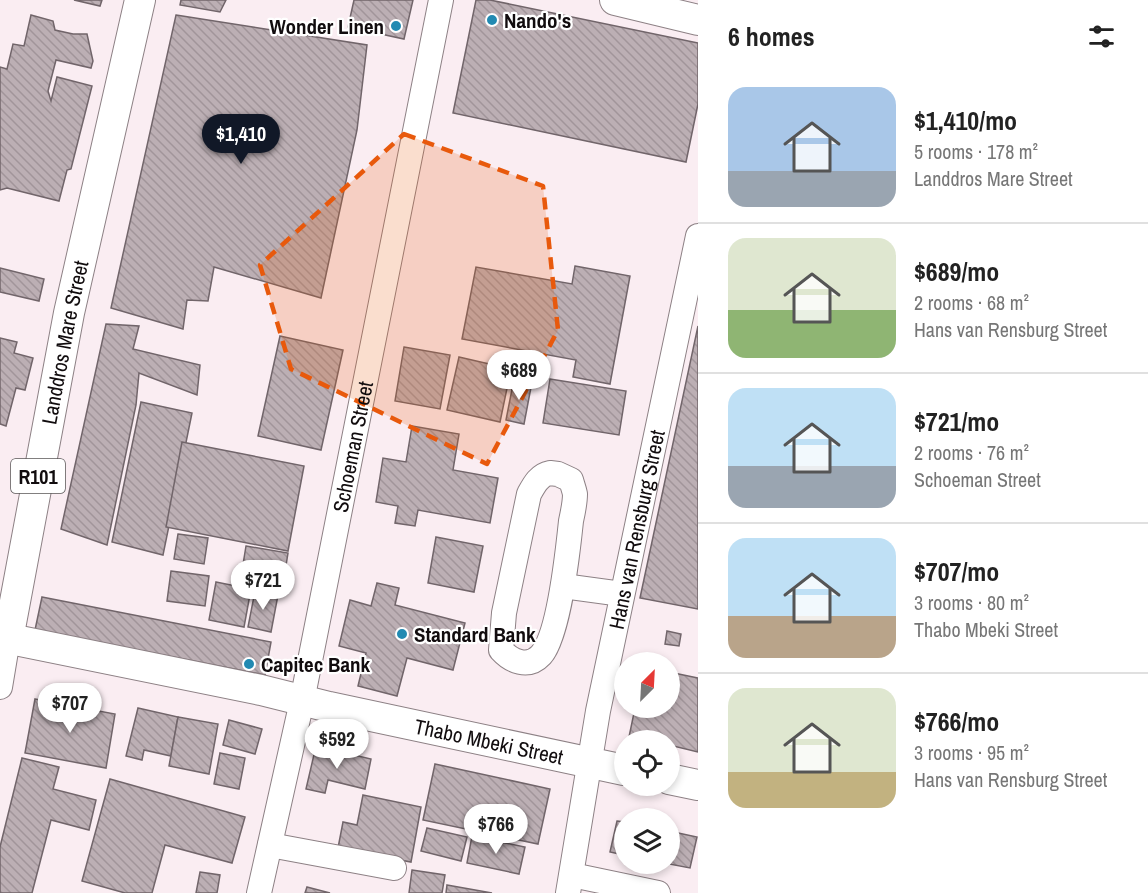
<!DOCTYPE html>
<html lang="en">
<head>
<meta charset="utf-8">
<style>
	body { margin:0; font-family:"Archivo Narrow",sans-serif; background:#f6f6f6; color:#222; height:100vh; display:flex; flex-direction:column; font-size:22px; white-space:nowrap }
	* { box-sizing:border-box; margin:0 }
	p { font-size:20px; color:#767676 }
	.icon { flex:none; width:33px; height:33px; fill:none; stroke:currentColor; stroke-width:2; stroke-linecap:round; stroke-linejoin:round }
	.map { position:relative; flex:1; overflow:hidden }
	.side { display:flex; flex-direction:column; background:#fff; width:450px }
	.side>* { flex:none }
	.needle { width:39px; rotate:24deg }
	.fabs { position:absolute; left:614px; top:652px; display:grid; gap:12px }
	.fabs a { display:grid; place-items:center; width:66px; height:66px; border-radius:50%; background:#fff; box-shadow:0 3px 9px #0003; font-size:30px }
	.price { position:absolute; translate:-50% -51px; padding:0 14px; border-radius:21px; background:#fff; color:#222; font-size:20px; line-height:39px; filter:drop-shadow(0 2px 3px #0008) }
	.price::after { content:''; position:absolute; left:50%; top:36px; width:18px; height:14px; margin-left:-9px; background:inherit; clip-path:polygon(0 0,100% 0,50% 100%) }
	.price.active { background:#111827; color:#fff }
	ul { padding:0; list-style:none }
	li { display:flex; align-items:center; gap:18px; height:150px; padding:0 30px }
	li+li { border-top:2px solid #e0e0e0 }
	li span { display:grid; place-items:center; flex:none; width:168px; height:120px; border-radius:18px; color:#555 }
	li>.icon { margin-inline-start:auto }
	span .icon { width:72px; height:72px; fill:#fffc; stroke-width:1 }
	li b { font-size:26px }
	h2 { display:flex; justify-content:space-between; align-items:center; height:72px; padding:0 30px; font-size:26px }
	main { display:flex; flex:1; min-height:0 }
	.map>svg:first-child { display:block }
</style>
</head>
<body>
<main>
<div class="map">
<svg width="698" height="893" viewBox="0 0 698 893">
	<defs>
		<pattern id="building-back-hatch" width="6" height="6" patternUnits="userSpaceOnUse" patternTransform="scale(1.5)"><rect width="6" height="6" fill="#bcafb4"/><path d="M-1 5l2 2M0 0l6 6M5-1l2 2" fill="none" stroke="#a1959a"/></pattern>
	</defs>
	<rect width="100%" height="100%" fill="#faedf2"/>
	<g fill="url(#building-back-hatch)" stroke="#71656a" stroke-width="1.5">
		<path d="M74,0H102L100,6Z"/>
		<path d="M181,0H226L220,12L180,5Z"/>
		<path d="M354,0H413L404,39L348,27Z"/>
		<path d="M476,0H490L698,43V104L686,162L453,113Z"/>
		<path d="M31,15L53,21L55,30L73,34H87L93,61L91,68L56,60L48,91L51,101L57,77L92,86L71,169L67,170L59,201L7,188L0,190V67L7,69L13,44L24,46Z"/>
		<path d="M176,15L367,45L357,130L321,298L214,267L208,301L187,300L183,329L111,308Z"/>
		<path d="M575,266L630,276L610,384L573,377L576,360L462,339L476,267L572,284Z"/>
		<path d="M0,268L44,279L39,301L0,292Z"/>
		<path d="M106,324L139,326L133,349L200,365L197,395L139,373L136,405L107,545L61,529Z"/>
		<path d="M698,326V609L640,598Z"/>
		<path d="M280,336L343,350L321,450L258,436Z"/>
		<path d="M0,338L17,342L14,353L33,358L25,390L16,388L6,426L0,424Z"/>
		<path d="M404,347L450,355L440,409L395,401Z"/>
		<path d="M459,357L511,369L500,422L447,410Z"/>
		<path d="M514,379L532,382L524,424L506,420Z"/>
		<path d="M550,379L626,391L619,435L543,423Z"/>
		<path d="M141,402L192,413L163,555L112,542Z"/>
		<path d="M412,426L459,434L453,470L498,478L490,523L418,510L415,526L395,523L398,506L376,502L383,458L406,462Z"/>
		<path d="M182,442L304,466L288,551L166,527Z"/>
		<path d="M178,534L208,538L204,564L174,559Z"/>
		<path d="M436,537L483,546L474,592L428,583Z"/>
		<path d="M246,546L288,553L283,584L241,577Z"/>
		<path d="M171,571L209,576L205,606L167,601Z"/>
		<path d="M216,582L251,589L244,627L209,620Z"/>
		<path d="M377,583L399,588L395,605L465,623L453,670L407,658L397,696L358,686L366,653L339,646L350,600L371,606Z"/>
		<path d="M255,591L278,595L271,632L248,627Z"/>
		<path d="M42,597L271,642L265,675L35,630Z"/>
		<path d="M667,631L681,634L679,646L665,644Z"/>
		<path d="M669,672L698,678V752L669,745V741H649L629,737L635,708H669Z"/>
		<path d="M35,699L115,714L106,768L25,753Z"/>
		<path d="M138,708L178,717L171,756L144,750L142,760L126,756Z"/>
		<path d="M178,717L218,724L209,774L169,766Z"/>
		<path d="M229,720L262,729L255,754L223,745Z"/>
		<path d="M316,746L371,759L365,789L328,780L325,793L306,789Z"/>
		<path d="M220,753L245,758L239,789L214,784Z"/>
		<path d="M22,758L59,767L53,789L96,800L89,830L51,820L32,893H0V847Z"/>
		<path d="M435,764L550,789L538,844L423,820Z"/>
		<path d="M110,779L245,817L232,863L165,845L152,893H125L82,881Z"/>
		<path d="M363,795L421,807L411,862L338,848L343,822L357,825Z"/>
		<path d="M617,821L624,822V855L610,852Z"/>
		<path d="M427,828L467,837L461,861L421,851Z"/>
		<path d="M669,831L697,837L690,868L669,864Z"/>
		<path d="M472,836L525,847L519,874L467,863Z"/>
		<path d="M412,870L445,875L442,893H409Z"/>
		<path d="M200,872L220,875L217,893H196Z"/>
		<path d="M447,885L492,893H446Z"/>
		<path d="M307,887L330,893H305Z"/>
	</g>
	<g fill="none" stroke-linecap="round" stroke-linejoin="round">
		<g stroke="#8d8185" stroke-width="26">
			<g id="minor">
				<path d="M550,473L558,474L571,480C572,484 574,489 575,494C575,502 573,512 571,521C568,550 559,635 541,655C528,669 511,661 501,650L504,613L529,494C534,485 539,475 550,473Z"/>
				<path d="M563,586L622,594"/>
				<path d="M0,687L8,639"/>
				<path d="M270,845L394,868"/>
				<path d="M572,875L658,893"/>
				<path id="s1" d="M259,893L302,701L441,0"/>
				<path id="s2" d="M568,893L598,711L698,236"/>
			</g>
		</g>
		<g stroke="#8d8185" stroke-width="32">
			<g id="major">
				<path d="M615,0L698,20"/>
				<path id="s3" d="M0,637L261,690L329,707L624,770"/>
				<path id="s4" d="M8,639L69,313L140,0"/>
				<path d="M669,779L698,785"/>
			</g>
		</g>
		<use href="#minor" stroke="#fff" stroke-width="24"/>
		<use href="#major" stroke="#fff" stroke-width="30"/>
	</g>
	<path fill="#e8590c" fill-opacity="0.2" stroke="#e8590c" stroke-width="4.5" stroke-dasharray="12 8" stroke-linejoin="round" d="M404,134L543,186L558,330L487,464L291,369L260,265Z"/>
	<g fill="#228ab2" stroke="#fff" stroke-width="2">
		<circle cx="492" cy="20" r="6"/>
		<circle cx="396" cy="26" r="6"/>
		<circle cx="402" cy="634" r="6"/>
		<circle cx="249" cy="664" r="6"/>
	</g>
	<g text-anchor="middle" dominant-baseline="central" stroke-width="4.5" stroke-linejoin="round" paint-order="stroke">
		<rect fill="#fff" stroke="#585556" stroke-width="1.5" x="11" y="459" width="54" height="34" rx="4.5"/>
		<g font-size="20" font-weight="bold" fill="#110c0e">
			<text x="38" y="476">R101</text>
		</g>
		<g font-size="21" font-weight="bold" fill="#110c0e" stroke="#fff" text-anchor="start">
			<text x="504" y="20">Nando's</text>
			<text x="384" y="26" text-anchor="end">Wonder Linen</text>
			<text x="414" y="634">Standard Bank</text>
			<text x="261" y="664">Capitec Bank</text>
		</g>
		<g font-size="21" fill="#110c0e" stroke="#fff">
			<text stroke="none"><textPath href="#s4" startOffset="302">Landdros Mare Street</textPath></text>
			<text stroke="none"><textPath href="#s1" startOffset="456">Schoeman Street</textPath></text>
			<text stroke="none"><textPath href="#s2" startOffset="370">Hans van Rensburg Street</textPath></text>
			<text stroke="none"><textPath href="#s3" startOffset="500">Thabo Mbeki Street</textPath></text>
		</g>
	</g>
</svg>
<div class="fabs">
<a><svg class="needle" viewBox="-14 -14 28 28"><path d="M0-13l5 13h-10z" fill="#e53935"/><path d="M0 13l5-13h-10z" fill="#767676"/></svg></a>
<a><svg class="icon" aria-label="locate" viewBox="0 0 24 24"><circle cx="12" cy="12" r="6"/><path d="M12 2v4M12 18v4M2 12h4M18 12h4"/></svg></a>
<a><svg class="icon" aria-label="layers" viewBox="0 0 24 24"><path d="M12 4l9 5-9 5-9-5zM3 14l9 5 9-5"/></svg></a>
</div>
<b class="price active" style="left:241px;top:165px">$1,410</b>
<b class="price" style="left:519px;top:401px">$689</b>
<b class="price" style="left:263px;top:611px">$721</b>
<b class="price" style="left:70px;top:734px">$707</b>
<b class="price" style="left:337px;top:770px">$592</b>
<b class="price" style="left:496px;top:855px">$766</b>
</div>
<section class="side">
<h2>6 homes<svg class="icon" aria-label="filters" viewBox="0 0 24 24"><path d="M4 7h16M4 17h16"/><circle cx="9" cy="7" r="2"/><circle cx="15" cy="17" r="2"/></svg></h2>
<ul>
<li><span style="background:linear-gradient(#a9c7e8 70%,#9aa5b1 0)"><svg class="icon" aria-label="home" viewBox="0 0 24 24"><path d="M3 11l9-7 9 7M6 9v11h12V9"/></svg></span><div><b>$1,410/mo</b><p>5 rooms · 178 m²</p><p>Landdros Mare Street</p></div></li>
<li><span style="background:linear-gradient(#dfe7d0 60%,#8fb573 0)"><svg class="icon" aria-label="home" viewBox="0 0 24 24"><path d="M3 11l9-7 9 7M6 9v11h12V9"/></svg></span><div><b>$689/mo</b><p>2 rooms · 68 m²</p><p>Hans van Rensburg Street</p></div></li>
<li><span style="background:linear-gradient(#bfe0f5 65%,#9aa5b1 0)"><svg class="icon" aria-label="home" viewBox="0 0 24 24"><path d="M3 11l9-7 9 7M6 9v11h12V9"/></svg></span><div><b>$721/mo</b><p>2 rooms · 76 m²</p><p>Schoeman Street</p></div></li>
<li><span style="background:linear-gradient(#bfe0f5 65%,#b9a48a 0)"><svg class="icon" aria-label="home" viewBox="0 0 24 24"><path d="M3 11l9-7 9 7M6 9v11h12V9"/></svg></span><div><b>$707/mo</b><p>3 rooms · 80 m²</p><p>Thabo Mbeki Street</p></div></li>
<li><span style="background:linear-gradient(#dfe7d0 70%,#c2b280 0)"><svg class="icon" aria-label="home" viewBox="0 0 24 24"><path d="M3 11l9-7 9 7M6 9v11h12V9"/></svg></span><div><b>$766/mo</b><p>3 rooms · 95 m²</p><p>Hans van Rensburg Street</p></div></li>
</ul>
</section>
</main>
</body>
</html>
